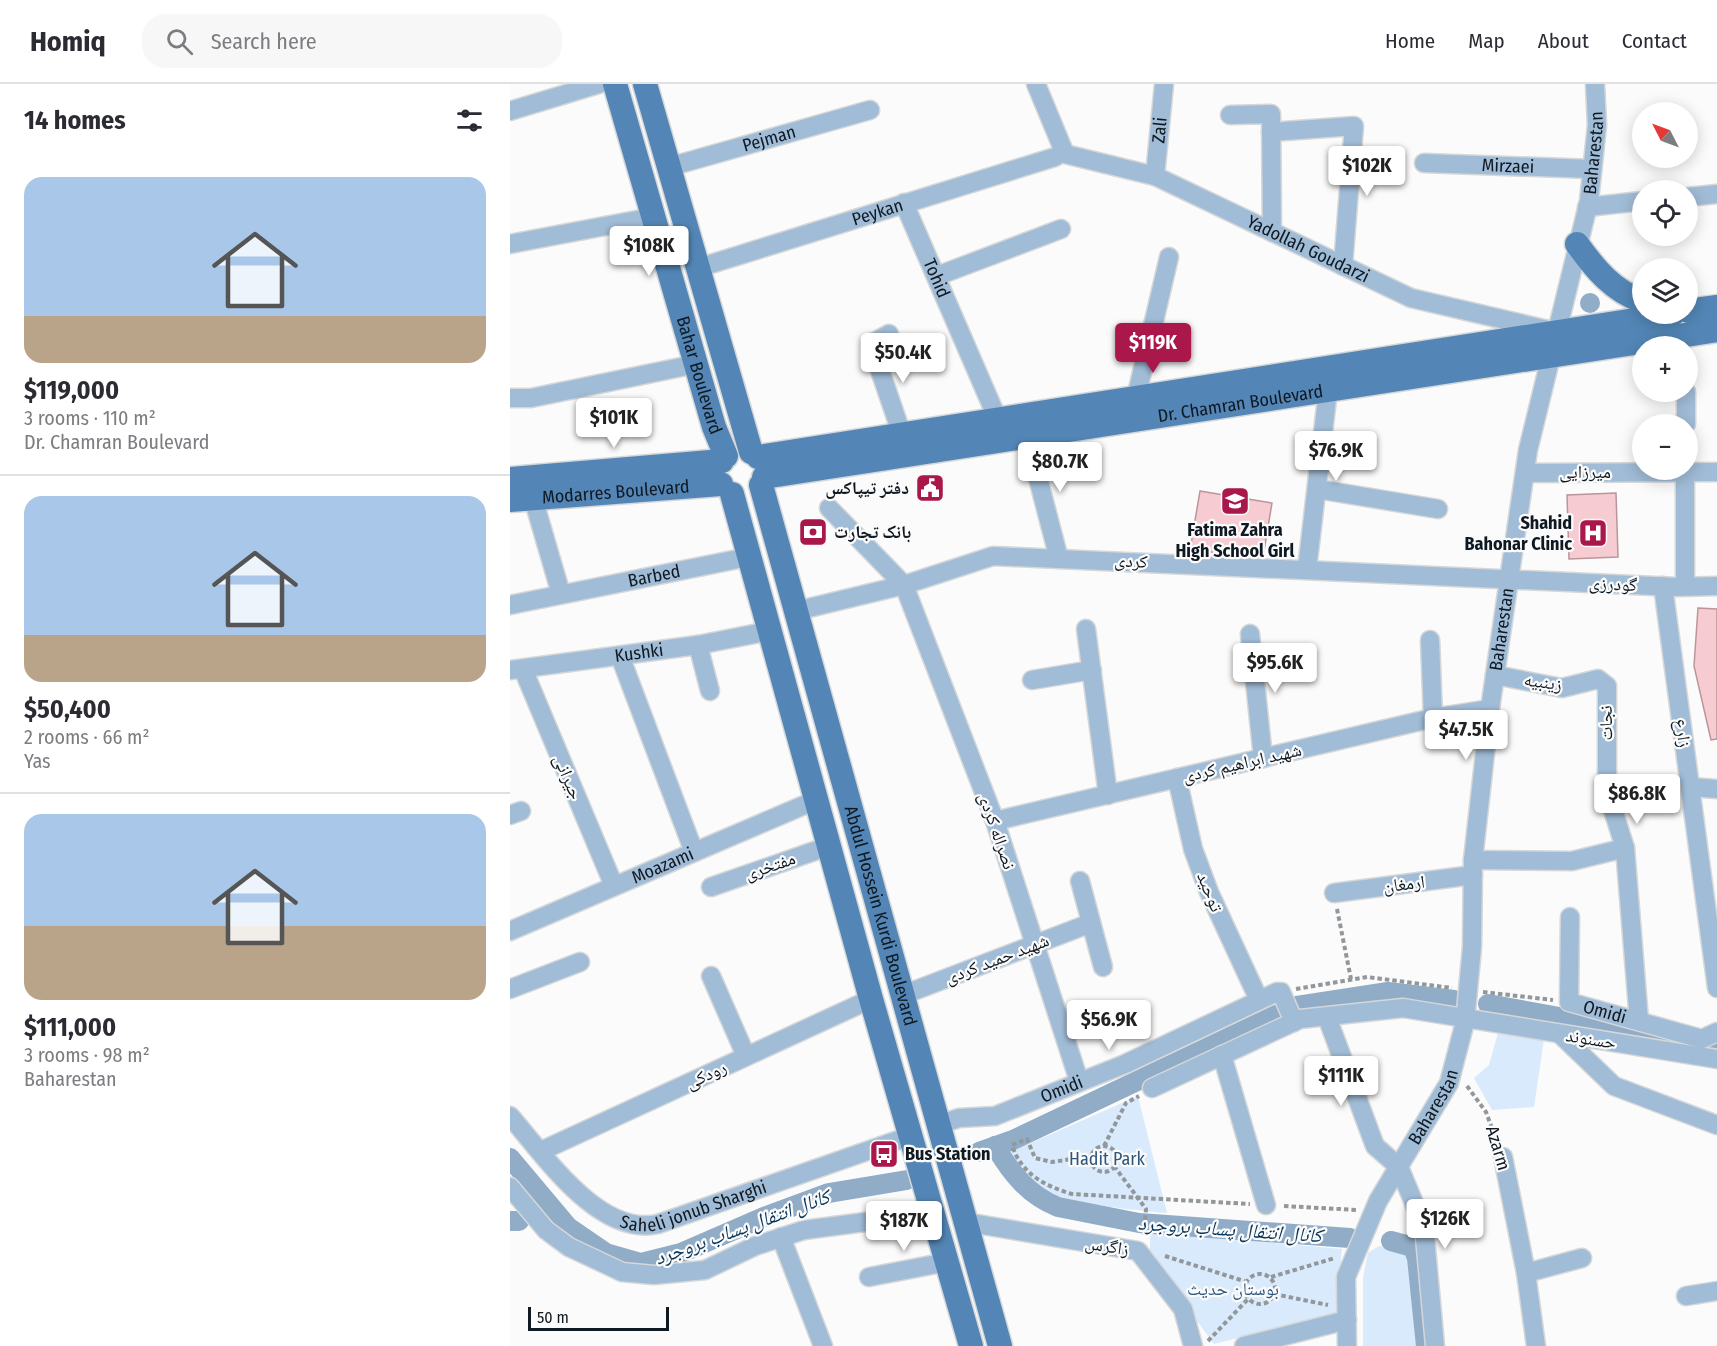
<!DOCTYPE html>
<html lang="en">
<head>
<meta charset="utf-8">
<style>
	body { margin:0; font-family:"Fira Sans Condensed","Noto Naskh Arabic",sans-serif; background:#f7f7f7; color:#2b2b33; height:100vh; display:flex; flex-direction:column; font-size:22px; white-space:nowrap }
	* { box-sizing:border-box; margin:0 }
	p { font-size:20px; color:#7c7c81 }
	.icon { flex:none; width:33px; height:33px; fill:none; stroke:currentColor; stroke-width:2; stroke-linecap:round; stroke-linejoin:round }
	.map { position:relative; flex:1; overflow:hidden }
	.details { display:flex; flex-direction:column; background:#fff; width:510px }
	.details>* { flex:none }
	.needle { width:39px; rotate:312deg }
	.fabs { position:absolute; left:1122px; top:18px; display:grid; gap:12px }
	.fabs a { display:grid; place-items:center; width:66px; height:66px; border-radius:50%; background:#fff; box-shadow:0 3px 15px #0003; font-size:30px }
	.scale { position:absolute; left:18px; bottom:15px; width:141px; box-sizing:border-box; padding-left:6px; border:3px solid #0f1922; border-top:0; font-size:16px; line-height:21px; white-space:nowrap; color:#0f1922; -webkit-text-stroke:4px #fbfbfb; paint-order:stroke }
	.price { position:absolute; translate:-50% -51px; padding:0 14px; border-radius:6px; background:#fff; color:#222; font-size:20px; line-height:39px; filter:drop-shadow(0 2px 3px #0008) }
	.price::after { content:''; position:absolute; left:50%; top:36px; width:18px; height:14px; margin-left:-9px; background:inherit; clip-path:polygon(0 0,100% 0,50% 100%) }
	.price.current { background:#aa174a; color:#fff }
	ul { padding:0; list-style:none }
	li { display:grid; align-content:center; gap:12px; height:318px; padding:0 24px }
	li+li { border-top:2px solid #e1e1e2 }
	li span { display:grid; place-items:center; height:186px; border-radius:18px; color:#555 }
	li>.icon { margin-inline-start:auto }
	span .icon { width:108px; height:108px; fill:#fffc; stroke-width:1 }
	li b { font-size:26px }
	h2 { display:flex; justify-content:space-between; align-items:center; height:72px; padding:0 24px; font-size:26px }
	header { display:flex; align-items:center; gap:36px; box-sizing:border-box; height:84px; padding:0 30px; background:#fff; border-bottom:2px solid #e1e1e2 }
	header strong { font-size:28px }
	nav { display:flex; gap:33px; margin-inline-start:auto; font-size:21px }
	.search { width:420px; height:54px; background:#f7f7f7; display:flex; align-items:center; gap:15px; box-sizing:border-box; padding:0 21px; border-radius:24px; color:#7c7c81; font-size:22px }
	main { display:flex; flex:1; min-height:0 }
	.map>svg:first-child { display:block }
</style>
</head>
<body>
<header>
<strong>Homiq</strong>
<div class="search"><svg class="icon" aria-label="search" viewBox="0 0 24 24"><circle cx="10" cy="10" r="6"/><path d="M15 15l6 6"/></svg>Search here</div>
<nav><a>Home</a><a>Map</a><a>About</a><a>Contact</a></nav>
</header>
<main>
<section class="details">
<h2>14 homes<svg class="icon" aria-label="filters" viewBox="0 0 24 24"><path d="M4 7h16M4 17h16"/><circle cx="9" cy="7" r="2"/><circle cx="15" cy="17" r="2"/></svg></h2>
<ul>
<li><span style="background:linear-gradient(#a9c7e8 75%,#b9a48a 0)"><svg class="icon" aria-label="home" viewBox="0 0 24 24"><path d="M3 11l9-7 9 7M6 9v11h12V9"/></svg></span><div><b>$119,000</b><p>3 rooms · 110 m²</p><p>Dr. Chamran Boulevard</p></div></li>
<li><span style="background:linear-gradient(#a9c7e8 75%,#b9a48a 0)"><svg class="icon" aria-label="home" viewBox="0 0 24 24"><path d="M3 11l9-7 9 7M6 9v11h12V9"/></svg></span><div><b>$50,400</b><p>2 rooms · 66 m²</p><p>Yas</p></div></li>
<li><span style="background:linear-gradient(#a9c7e8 60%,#b9a48a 0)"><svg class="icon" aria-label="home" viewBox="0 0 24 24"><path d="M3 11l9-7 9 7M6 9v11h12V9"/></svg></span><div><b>$111,000</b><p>3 rooms · 98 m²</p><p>Baharestan</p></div></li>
</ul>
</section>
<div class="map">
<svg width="1207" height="1262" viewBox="0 0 1207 1262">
	<rect width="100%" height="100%" fill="#fbfbfb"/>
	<g fill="#d8eafb">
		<path d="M988,949L1034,955L1024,1023L982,1026L964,994L979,981Z"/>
		<path d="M628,1012L657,1129C624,1126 539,1119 516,1097C508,1089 502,1079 496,1070Z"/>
		<path d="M640,1148L832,1165L826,1229L704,1260L640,1173Z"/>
		<path d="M869,1162L897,1169L907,1262H853V1194L858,1169Z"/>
	</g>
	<circle fill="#91acc6" cx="1080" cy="219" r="10"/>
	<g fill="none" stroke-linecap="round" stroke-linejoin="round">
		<g stroke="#91acc6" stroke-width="20">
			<path d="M978,920L1192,959L1207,958"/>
			<path d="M787,922L878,908L944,916"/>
			<path d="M485,1062C501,1089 518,1111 548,1123L629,1139L840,1154"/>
			<path d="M469,1068L503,1056L766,931"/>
			<path d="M0,1074L58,1143L96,1169L131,1179L171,1169L254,1133L319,1109L397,1096"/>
			<path d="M0,1137H9"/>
			<path d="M881,1157L903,1163L907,1174L916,1262"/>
		</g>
	</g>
	<g fill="#f6ccd2" stroke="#bb959b" stroke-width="1.5">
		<path d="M690,407L762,419L753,473L680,466Z"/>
		<path d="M1106,409L1108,473L1059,475L1057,411Z"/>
		<path d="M1188,524L1207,525V655L1201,656L1184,582Z"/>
	</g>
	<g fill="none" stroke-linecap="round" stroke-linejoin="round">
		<g stroke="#d5d7d8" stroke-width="21">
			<g id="minor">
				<path id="s1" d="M526,0L555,70L645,92L901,214L1038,246"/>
				<path d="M0,27L89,0"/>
				<path d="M720,31L761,30L762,148"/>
				<path d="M761,48L844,42L833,182"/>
				<path id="s2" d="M914,79L1082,85"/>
				<path id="s3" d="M159,83L360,26"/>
				<path id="s4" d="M645,92L654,0"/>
				<path d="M1178,113L1207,110"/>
				<path id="s5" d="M394,119L488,336"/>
				<path d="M1077,123L1132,117"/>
				<path d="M0,160L143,133"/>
				<path id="s6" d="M188,184L545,73"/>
				<path d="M427,192L551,145"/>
				<path d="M379,250L361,260L392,351"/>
				<path d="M0,314H21L186,280"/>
				<path d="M626,314L659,173"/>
				<path d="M1176,340V308"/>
				<path d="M517,352L549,475"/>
				<path d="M1015,389L1207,388"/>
				<path d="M807,405L928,425"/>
				<path d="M23,414L51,510"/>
				<path d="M319,424L394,501L485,737L569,997"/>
				<path d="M797,485L818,306"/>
				<path d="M1153,502L1207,904"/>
				<path d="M1175,502V386"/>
				<path id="s7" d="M0,521L238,473"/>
				<path d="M286,527L394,501L483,472L1166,503L1207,502"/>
				<path d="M576,545L598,711"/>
				<path d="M740,550L753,674"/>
				<path d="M920,556L923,634"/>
				<path d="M188,561L200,607"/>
				<path d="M110,572L184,768"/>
				<path d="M13,585L104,802"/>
				<path id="s8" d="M0,586L188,561L259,547"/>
				<path d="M985,591L1052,604L1088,595L1097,602V707L1115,764L1129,937"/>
				<path d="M522,596L582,586"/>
				<path d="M667,694L683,765L699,808L749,916"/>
				<path d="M1180,703L1207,705"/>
				<path d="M0,731L11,727"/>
				<path d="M485,737L923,634L980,625"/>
				<path d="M963,776L1062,777L1115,764"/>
				<path d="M570,797L593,883"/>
				<path d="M201,803L319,762"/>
				<path d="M824,809L963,791"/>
				<path id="s9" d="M1060,833L1059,918L1192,955L1207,948"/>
				<path id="s10" d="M0,847L306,716"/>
				<path d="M201,892L236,972"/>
				<path d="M0,905L70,878"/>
				<path d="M393,911L581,839"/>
				<path d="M817,933L865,1062L889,1083L914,1143L925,1262"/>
				<path d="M1050,950L1104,1002L1207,1041"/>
				<path d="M712,971L756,1121"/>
				<path d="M642,1004L790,935L893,924L1207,975"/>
				<path id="s11" d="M0,1032C35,1072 89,1153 148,1140L400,1052"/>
				<path id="s12" d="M428,1041L449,1034L485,1032L615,980L767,908H771L784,938"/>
				<path d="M31,1067L361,915"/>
				<path d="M993,1073L1016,1189L1026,1262"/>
				<path d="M0,1103L36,1146L59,1163L112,1188L144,1191L195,1186L245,1162L294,1146L355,1138L426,1143"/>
				<path d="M455,1138L628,1167L673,1225L683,1262"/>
				<path d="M271,1153L313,1262"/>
				<path d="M1016,1189L1072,1174"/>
				<path d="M359,1193L437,1178"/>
				<path d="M1176,1212L1207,1207"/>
				<path d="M734,1262L837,1236"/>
				<path id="s13" d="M837,1262L836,1193L868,1117L939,999L955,938L962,863L963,776L980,625L1018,366L1079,117L1087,41L1085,0"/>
			</g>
		</g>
		<g stroke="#d5d7d8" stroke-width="27">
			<g id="major">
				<path id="s14" d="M105,0L204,343L216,372"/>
				<path d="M135,0L241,368"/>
				<path d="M1067,160C1085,185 1103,207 1132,217"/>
				<path d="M1178,227L1207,223"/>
				<path d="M248,373L1163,230"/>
				<path id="s15" d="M254,393L1207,246"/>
				<path d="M0,395L212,377"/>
				<path id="s16" d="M251,401L490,1262"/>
				<path d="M222,410L361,915L461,1262"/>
				<path id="s17" d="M0,416L211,400"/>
			</g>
		</g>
		<g stroke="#92979b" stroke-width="4" stroke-dasharray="4.5 3" stroke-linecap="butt">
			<path d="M827,825L841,895"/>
			<path d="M786,905L857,893L942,904"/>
			<path d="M973,908L1043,916"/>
			<path d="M957,1002L976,1028L987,1058"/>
			<path d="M594,1062L616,1019L629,1012"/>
			<circle cx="594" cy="1075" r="13"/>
			<path d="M582,1072L542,1078L525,1074L517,1055L502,1061C511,1090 535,1102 562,1110L740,1120"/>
			<path d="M604,1082L636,1125L634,1152"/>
			<path d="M774,1122L847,1126"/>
			<path d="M655,1172L737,1198"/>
			<circle cx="750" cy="1205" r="15"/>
			<path d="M761,1193L825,1174"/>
			<path d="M764,1210L818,1221"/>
			<path d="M698,1257L739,1214"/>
		</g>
		<use href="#minor" stroke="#a1bcd7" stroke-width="18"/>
		<use href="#major" stroke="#5386b6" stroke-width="24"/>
	</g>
	<defs>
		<g id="civic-square" transform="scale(1.5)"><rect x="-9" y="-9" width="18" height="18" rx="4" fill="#aa174a" stroke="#fbfbfb"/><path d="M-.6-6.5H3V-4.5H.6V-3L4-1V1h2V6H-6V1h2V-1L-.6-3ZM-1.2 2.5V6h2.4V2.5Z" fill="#fff"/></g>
		<g id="school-square" transform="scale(1.5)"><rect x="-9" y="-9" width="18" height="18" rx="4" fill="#aa174a" stroke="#fbfbfb"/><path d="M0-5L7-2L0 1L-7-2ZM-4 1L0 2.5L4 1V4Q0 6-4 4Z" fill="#fff"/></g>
		<g id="bank-square" transform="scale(1.5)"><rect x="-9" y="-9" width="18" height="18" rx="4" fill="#aa174a" stroke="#fbfbfb"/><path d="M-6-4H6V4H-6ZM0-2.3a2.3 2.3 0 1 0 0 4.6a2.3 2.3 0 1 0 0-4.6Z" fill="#fff"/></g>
		<g id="hospital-square" transform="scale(1.5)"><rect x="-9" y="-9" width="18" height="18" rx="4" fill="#aa174a" stroke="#fbfbfb"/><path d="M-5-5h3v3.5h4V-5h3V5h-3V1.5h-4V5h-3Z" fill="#fff"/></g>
		<g id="bus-square" transform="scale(1.5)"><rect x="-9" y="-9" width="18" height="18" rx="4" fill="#aa174a" stroke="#fbfbfb"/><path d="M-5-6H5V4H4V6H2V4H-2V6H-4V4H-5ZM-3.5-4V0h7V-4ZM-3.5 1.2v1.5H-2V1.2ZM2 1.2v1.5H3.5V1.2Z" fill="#fff"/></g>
	</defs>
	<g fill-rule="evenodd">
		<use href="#civic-square" x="420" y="404"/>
		<use href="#school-square" x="725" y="417"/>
		<use href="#bank-square" x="303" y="448"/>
		<use href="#hospital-square" x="1083" y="449"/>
		<use href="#bus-square" x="374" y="1070"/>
	</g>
	<g text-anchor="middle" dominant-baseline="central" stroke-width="4.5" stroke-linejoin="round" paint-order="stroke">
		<g font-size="18" fill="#0f1922" stroke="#fbfbfb">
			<text stroke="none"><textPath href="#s4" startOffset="46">Zali</textPath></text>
			<text stroke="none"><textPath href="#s3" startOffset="104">Pejman</textPath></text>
			<text stroke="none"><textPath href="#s13" startOffset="1233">Baharestan</textPath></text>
			<text stroke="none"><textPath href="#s2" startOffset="84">Mirzaei</textPath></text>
			<text stroke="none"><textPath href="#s6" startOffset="188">Peykan</textPath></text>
			<text stroke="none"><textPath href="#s1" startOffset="338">Yadollah Goudarzi</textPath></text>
			<text stroke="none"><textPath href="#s5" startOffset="82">Tohid</textPath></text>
			<text stroke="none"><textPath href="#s14" startOffset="303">Bahar Boulevard</textPath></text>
			<text stroke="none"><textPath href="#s15" startOffset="482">Dr. Chamran Boulevard</textPath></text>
			<text x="1075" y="388">میرزایی</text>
			<text stroke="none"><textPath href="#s17" startOffset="106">Modarres Boulevard</textPath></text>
			<text transform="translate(621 477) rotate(3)">کردی</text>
			<text stroke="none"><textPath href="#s7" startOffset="147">Barbed</textPath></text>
			<text transform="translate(1103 500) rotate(3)">گودرزی</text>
			<text stroke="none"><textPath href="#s13" startOffset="747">Baharestan</textPath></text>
			<text stroke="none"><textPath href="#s8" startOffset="130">Kushki</textPath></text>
			<text transform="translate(1033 598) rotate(8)">زینبیه</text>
			<text transform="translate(1096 639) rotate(-91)">نجات</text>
			<text transform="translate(1173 649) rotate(82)">زارع</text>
			<text transform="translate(732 679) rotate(-13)">شهید ابراهیم کردی</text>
			<text transform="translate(58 693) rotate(67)">جیرانی</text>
			<text transform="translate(487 747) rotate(71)">نصراله کردی</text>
			<text stroke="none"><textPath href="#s10" startOffset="166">Moazami</textPath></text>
			<text transform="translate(260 782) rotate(-19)">مفتخری</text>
			<text transform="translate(894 800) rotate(-7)">ارمغان</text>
			<text transform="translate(700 808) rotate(68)">توحید</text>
			<text stroke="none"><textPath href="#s16" startOffset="447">Abdul Hossein Kurdi Boulevard</textPath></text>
			<text transform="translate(487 875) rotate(-21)">شهید حمید کردی</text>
			<text stroke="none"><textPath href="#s9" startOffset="122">Omidi</textPath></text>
			<text transform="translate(1081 955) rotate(9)">حسنوند</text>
			<text transform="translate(196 991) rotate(-25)">رودکی</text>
			<text stroke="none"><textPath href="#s12" startOffset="130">Omidi</textPath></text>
			<text stroke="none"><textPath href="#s13" startOffset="261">Baharestan</textPath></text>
			<text transform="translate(988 1064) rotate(73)">Azarm</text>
			<text stroke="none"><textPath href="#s11" startOffset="230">Saheli jonub Sharghi</textPath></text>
			<text transform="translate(597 1162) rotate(9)">زاگرس</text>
		</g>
		<g font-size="18" font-weight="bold" fill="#0f1922" stroke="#fbfbfb" text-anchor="end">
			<text x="399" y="404">دفتر تیپاکس</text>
			<text x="1062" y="439">Shahid<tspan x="1062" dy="21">Bahonar Clinic</tspan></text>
			<text x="725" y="446" text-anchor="middle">Fatima Zahra<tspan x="725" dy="21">High School Girl</tspan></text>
			<text x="324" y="448" text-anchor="start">بانک تجارت</text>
			<text x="395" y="1070" text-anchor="start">Bus Station</text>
		</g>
		<g font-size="18" fill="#2e577d" stroke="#fbfbfb">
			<text x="597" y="1075">Hadit Park</text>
			<text x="723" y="1205">بوستان حدیث</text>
		</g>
		<g font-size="20" font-style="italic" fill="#093558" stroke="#fbfbfb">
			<text transform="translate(232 1143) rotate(-20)">کانال انتقال پساب بروجرد</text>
			<text transform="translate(720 1145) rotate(4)">کانال انتقال پساب بروجرد</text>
		</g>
	</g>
</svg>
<div class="fabs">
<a><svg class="needle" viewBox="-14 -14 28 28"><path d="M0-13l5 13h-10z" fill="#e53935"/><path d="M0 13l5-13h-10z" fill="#7c7c81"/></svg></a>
<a><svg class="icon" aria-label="locate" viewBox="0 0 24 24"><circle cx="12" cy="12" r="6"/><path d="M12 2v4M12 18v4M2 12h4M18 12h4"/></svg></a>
<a><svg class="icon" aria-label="layers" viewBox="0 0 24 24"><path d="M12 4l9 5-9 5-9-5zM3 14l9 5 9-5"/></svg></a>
<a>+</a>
<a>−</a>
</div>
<div class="scale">50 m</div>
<b class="price" style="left:857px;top:113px">$102K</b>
<b class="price" style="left:139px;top:193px">$108K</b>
<b class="price current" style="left:643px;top:290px">$119K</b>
<b class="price" style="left:393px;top:300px">$50.4K</b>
<b class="price" style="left:104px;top:365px">$101K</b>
<b class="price" style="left:826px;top:398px">$76.9K</b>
<b class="price" style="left:550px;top:409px">$80.7K</b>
<b class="price" style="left:765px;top:610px">$95.6K</b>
<b class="price" style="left:956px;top:677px">$47.5K</b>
<b class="price" style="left:1127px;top:741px">$86.8K</b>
<b class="price" style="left:599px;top:967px">$56.9K</b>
<b class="price" style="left:831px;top:1023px">$111K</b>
<b class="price" style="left:935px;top:1166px">$126K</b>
<b class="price" style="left:394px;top:1168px">$187K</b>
</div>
</main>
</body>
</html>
